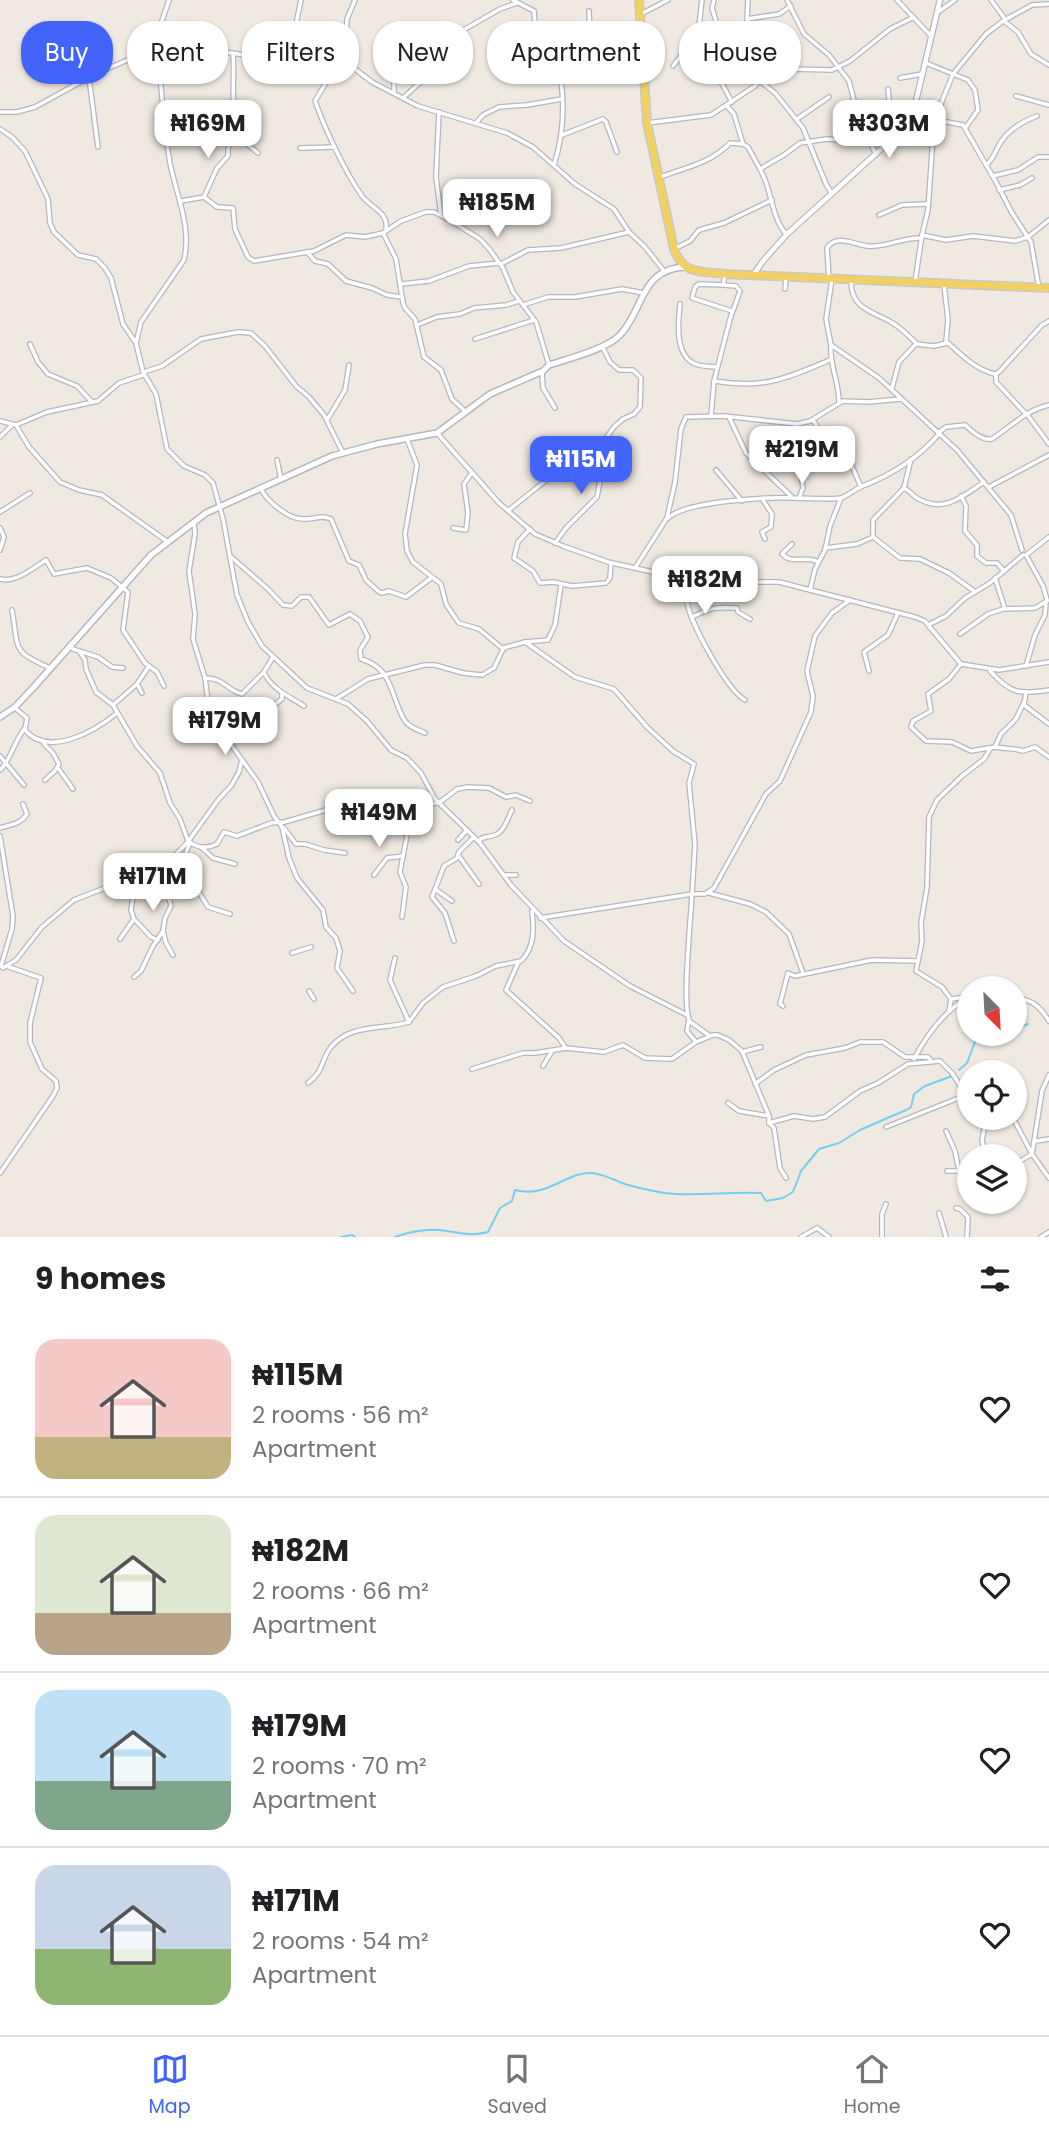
<!DOCTYPE html>
<html lang="en">
<head>
<meta charset="utf-8">
<style>
	body { margin:0; font-family:Poppins,sans-serif; background:#f2f2f2; color:#202124; height:100vh; display:flex; flex-direction:column; font-size:26px; white-space:nowrap }
	* { box-sizing:border-box; margin:0 }
	p { font-size:23px; color:#757577 }
	.icon { flex:none; width:38px; height:38px; fill:none; stroke:currentColor; stroke-width:2; stroke-linecap:round; stroke-linejoin:round }
	.map { position:relative; height:1237px; overflow:hidden }
	.sheet { display:flex; flex-direction:column; background:#fff; flex:1 }
	.sheet>* { flex:none }
	.banner { position:absolute; left:21px; top:21px; width:1008px; height:63px; display:flex; gap:14px }
	.needle { width:46px; rotate:156deg }
	.fabs { position:absolute; left:957px; top:976px; display:grid; gap:14px }
	.fabs a { display:grid; place-items:center; width:70px; height:70px; border-radius:50%; background:#fff; box-shadow:0 2px 5px #0004; font-size:35px }
	.price { position:absolute; translate:-50% -60px; padding:0 16px; border-radius:14px; background:#fff; color:#222; font-size:23px; line-height:46px; filter:drop-shadow(0 2px 4px #0008) }
	.price::after { content:''; position:absolute; left:50%; top:42px; width:21px; height:16px; margin-left:-10px; background:inherit; clip-path:polygon(0 0,100% 0,50% 100%) }
	.price.selected { background:#4264fb; color:#fff }
	ul { padding:0; list-style:none }
	li { display:flex; align-items:center; gap:21px; height:175px; padding:0 35px }
	li+li { border-top:2px solid #e0e0e0 }
	li span { display:grid; place-items:center; flex:none; width:196px; height:140px; border-radius:21px; color:#555 }
	li>.icon { margin-inline-start:auto }
	span .icon { width:84px; height:84px; fill:#fffc; stroke-width:1 }
	li b { font-size:30px }
	h2 { display:flex; justify-content:space-between; align-items:center; height:84px; padding:0 35px; font-size:30px }
	.chip { padding:0 24px; border-radius:28px; background:#fff; box-shadow:0 2px 5px #0004; font-size:24px; line-height:63px }
	.chip.selected { background:#4264fb; color:#fff }
	.tabs { display:flex; justify-content:space-around; align-items:center; height:98px; border-top:2px solid #e0e0e0; background:#fff; font-size:19px; color:#757577 }
	.tabs a { display:grid; justify-items:center; gap:4px }
	.tabs .selected { color:#4264fb }
	.map>svg:first-child { display:block }
</style>
</head>
<body>
<div class="map">
<svg width="1049" height="1237" viewBox="0 0 1049 1237">
	<rect width="100%" height="100%" fill="#efe9e1"/>
	<g fill="none" stroke-linecap="round" stroke-linejoin="round">
		<g stroke="#75cff0" stroke-width="2">
			<path d="M1015,1029L1028,1024"/>
			<path d="M959,1070L967,1063L976,1039L992,1034"/>
			<path d="M341,1237L352,1235L355,1237"/>
			<path d="M395,1237C409,1232 424,1229 439,1230C458,1232 469,1237 488,1232L500,1208L512,1201L515,1190C547,1199 567,1171 592,1173C602,1174 613,1179 622,1183C635,1188 651,1190 664,1193C697,1197 728,1191 761,1193L766,1201L783,1198L793,1192L801,1171L819,1149L839,1143L860,1130L906,1110L911,1107L914,1094L925,1086L952,1076"/>
		</g>
		<g stroke="#b4b7c1" stroke-width="6">
			<g id="minor">
				<path d="M513,0L534,11L535,25C569,55 567,125 554,165"/>
				<path d="M714,0L712,8L718,28L717,66L721,82L732,102"/>
				<path d="M748,0L747,19L752,64L758,71L759,80L776,94L803,128L826,184L832,194"/>
				<path d="M787,0L804,34L829,55L849,81L858,116L876,155"/>
				<path d="M897,0L931,36"/>
				<path d="M991,0L1005,19"/>
				<path d="M589,11L590,31L640,27"/>
				<path d="M938,12L955,0"/>
				<path d="M641,14L668,0"/>
				<path d="M747,19L779,14L791,6"/>
				<path d="M1004,21L1018,32L1031,54L1049,65"/>
				<path d="M417,34C403,51 417,52 419,66C420,71 419,78 420,83"/>
				<path d="M295,47V29L301,0"/>
				<path d="M523,52L551,50"/>
				<path d="M233,53C235,78 230,109 238,133C242,142 251,147 258,153"/>
				<path d="M333,56L346,34L347,19L355,0"/>
				<path d="M345,63L327,81L315,101C325,129 345,172 362,196C371,208 389,212 386,230"/>
				<path d="M926,63L968,80L975,90L978,110L966,127"/>
				<path d="M673,66L698,34L702,0"/>
				<path d="M89,78L98,147"/>
				<path d="M900,78L922,74"/>
				<path d="M888,89L890,109L903,131"/>
				<path d="M394,93V79L418,71"/>
				<path d="M1016,96L1049,105"/>
				<path d="M403,98L450,55L460,32L500,9L517,3"/>
				<path d="M727,106L734,114L743,144L748,147L760,169L784,155L800,143L827,139L869,142"/>
				<path d="M0,112H17L35,107L95,74L144,53L211,50L245,55L295,47L318,50L346,62L372,82L418,106L507,133L533,147L575,184L614,209L629,232L645,247L664,271"/>
				<path d="M439,112L436,177L441,215"/>
				<path d="M797,119L829,97"/>
				<path d="M911,122L942,121L963,125L996,182L1012,213L1031,242L1039,288"/>
				<path d="M476,123L483,115L499,107L527,105L562,99"/>
				<path d="M647,123L711,115L755,86L759,80L790,69L832,70L850,61L890,29L912,18"/>
				<path d="M0,129L12,137L25,151L48,199L50,223L54,232L78,255L96,259L105,268L111,278L123,324L136,343L143,372L156,394L167,449L184,466L205,475L213,483L223,519L237,595L248,622L262,646L307,688L348,704L367,721L391,750L407,758L421,773L435,799L480,843L511,885L564,941L630,986L687,1015"/>
				<path d="M562,135L603,119L606,122L617,152"/>
				<path d="M300,148L334,147"/>
				<path d="M986,165C993,159 994,155 998,147C1006,131 1021,122 1037,116"/>
				<path d="M760,169C772,189 771,217 786,234"/>
				<path d="M993,176L1018,170L1038,157H1049"/>
				<path d="M660,177C685,168 711,163 730,143L743,144"/>
				<path d="M999,190L1020,185L1032,178"/>
				<path d="M204,197L217,207L233,208L235,229L248,257L254,261L314,251L346,235L365,237L383,233L401,221L426,212H434L448,219L480,239L490,250L503,268L513,292L536,322L549,365"/>
				<path d="M181,201L204,197L217,168L228,156V149L232,136L239,133"/>
				<path d="M879,215L902,205L928,204"/>
				<path d="M383,233L396,259L403,303L405,308L415,319L424,357L441,370L452,399L465,411"/>
				<path d="M922,235L928,210L934,121L953,74L986,34L1003,21L1032,5L1049,4"/>
				<path d="M676,248L690,241L699,230L724,223L772,200"/>
				<path d="M307,252L315,261L328,264L346,281L372,288L387,295L402,297"/>
				<path d="M501,264L528,250L561,248L629,232"/>
				<path d="M829,279L827,248C837,233 854,245 868,246C887,248 902,237 922,238"/>
				<path d="M832,279L826,319L831,345L879,378L957,450L1011,515L1022,550"/>
				<path d="M851,281C851,309 872,311 891,322C900,327 909,336 917,344"/>
				<path d="M915,282L922,235L946,240L973,236L1015,241L1028,237L1049,220"/>
				<path d="M401,284L429,281L469,266L499,263"/>
				<path d="M723,285L699,284L695,287L692,298L732,311"/>
				<path d="M944,285L948,320L946,341C960,354 976,370 995,374L999,372L1042,325L1049,321"/>
				<path d="M785,289L786,277"/>
				<path d="M680,304C678,323 675,353 693,363C700,367 709,366 716,367"/>
				<path d="M523,305L548,297H575L622,289L644,293"/>
				<path d="M417,325L437,317L460,314L474,308L506,305L519,301"/>
				<path d="M475,339L534,320"/>
				<path d="M136,343L141,322L184,260C192,226 176,195 170,163C164,130 162,97 159,64C152,39 162,23 169,0"/>
				<path d="M30,344L38,362L48,374L77,386L92,402"/>
				<path d="M831,345C829,365 839,381 839,402"/>
				<path d="M144,372L162,366L201,339L238,332L251,333L265,346L296,386L309,397L324,415L343,453"/>
				<path d="M542,373L543,388L555,408"/>
				<path d="M996,375V382L1025,413"/>
				<path d="M714,381L730,319L740,291L736,286L723,285L725,276"/>
				<path d="M892,388L899,362L916,344L934,346L947,343"/>
				<path d="M1026,413L1049,444"/>
				<path d="M711,416L714,381C764,389 785,379 830,360"/>
				<path d="M729,417L746,453L791,496"/>
				<path d="M327,420L345,390L349,365"/>
				<path d="M813,420L832,452L851,464L861,487"/>
				<path d="M0,421L16,425L47,412L98,401L119,383L143,375"/>
				<path d="M16,425L29,447L60,482L79,490L102,495L168,542"/>
				<path d="M437,433L499,503L535,534L563,546L608,562L653,572L720,575L754,582H779L915,617L925,621L928,625L946,616L965,598L990,583L1023,555"/>
				<path d="M938,433L946,427L965,425C972,431 982,441 992,439C1012,426 1026,410 1049,405"/>
				<path d="M0,437L11,426"/>
				<path d="M407,439L417,465L405,534L407,551L413,562L441,584L446,604L456,619L459,623L479,629L503,649"/>
				<path d="M911,459L904,488C910,491 912,495 917,498C943,514 962,497 984,482"/>
				<path d="M277,460L281,479"/>
				<path d="M716,470L742,501"/>
				<path d="M989,487L1049,455"/>
				<path d="M904,488L873,520V537L900,558L920,559L949,573L974,591"/>
				<path d="M261,489C267,501 288,519 303,519C314,520 320,514 331,519L349,561L359,565L366,580L378,591L382,593L389,591L406,597L431,578"/>
				<path d="M961,496L966,506L965,531L977,545V556L986,563H997L1004,571"/>
				<path d="M799,498L803,488L801,475"/>
				<path d="M763,500L772,514L771,527L762,532L765,539"/>
				<path d="M509,510L555,473L577,461L592,457L614,427L623,419L634,414L640,407L641,378L633,370H619L610,362L602,346"/>
				<path d="M0,512L30,493"/>
				<path d="M668,518C686,501 767,497 793,498C803,498 834,500 841,498C849,495 856,488 865,485C893,474 919,457 939,434"/>
				<path d="M194,522L195,534L189,571L195,614L193,639L205,678L209,709L219,728L258,782L274,816L282,827L289,858L297,878L323,910L326,927L336,938L340,951L337,968L353,991"/>
				<path d="M0,528L4,537L0,550"/>
				<path d="M453,528L466,530L468,513L464,484L471,474"/>
				<path d="M530,529L518,542L514,558L533,571L540,583L553,582L572,586L606,583L610,578L611,563"/>
				<path d="M555,543L566,528L597,497L600,481L615,468L613,458L601,444"/>
				<path d="M792,544L782,554C792,565 806,555 818,562"/>
				<path d="M825,548L857,544L873,537"/>
				<path d="M1026,555L1043,586L1047,600"/>
				<path d="M1026,555L1049,537"/>
				<path d="M230,556L268,589L283,605L292,606L301,597H309L329,625L350,614L360,621L368,637L360,650L361,659C394,668 390,697 405,721C409,727 418,730 425,733"/>
				<path d="M635,568L667,518L675,482L681,429L686,417L724,416L797,424L810,421L843,401L868,402L901,399"/>
				<path d="M694,575C692,583 687,593 687,601C689,621 727,690 745,700"/>
				<path d="M995,578L1005,609L1035,608L1047,601"/>
				<path d="M0,579C16,583 33,568 46,560L54,574L87,568L111,578L128,592L123,630L145,663L157,672L164,686"/>
				<path d="M810,590L815,569L825,550L830,526L841,498"/>
				<path d="M12,610C19,650 11,651 50,668"/>
				<path d="M692,617C713,607 714,607 737,608L738,612L750,619"/>
				<path d="M928,625L961,664L999,670L1049,662"/>
				<path d="M960,634L988,614L1003,609"/>
				<path d="M525,642L575,677L614,689L647,727L673,751L694,764L689,783L695,845L692,894L540,918"/>
				<path d="M70,645L73,649L98,657L112,667L123,668"/>
				<path d="M503,648L525,642L548,640L555,625L561,585"/>
				<path d="M79,651L85,660L86,669L96,692L113,705L137,746L160,773L170,803L180,819L188,841C197,848 207,849 217,844L224,832L237,836L271,823L282,822"/>
				<path d="M961,664L949,679L928,694L931,711L913,721L911,727L926,741L952,742L971,751L995,747"/>
				<path d="M1026,666L1035,635L1045,615L1046,602"/>
				<path d="M869,671L864,652L888,635L898,613"/>
				<path d="M990,671C1010,693 1018,695 1049,690"/>
				<path d="M264,672C270,688 290,697 304,706"/>
				<path d="M205,678C225,678 227,691 242,694L264,672L273,657"/>
				<path d="M1026,692L1024,705L1049,724"/>
				<path d="M142,693L137,684L149,666"/>
				<path d="M336,699L368,679L425,665H435L463,673L482,675L494,668L503,649"/>
				<path d="M1024,702L1016,719L1001,734L995,747C1005,749 1015,748 1023,751L1035,747L1049,757"/>
				<path d="M113,705L137,684"/>
				<path d="M15,708L27,718L25,730C49,758 95,731 117,713"/>
				<path d="M266,711L282,699V693"/>
				<path d="M44,744L53,753L59,764L55,771L45,780"/>
				<path d="M0,756L24,785"/>
				<path d="M58,768L73,789"/>
				<path d="M0,770C10,762 14,741 25,728"/>
				<path d="M381,806L379,809C385,822 400,824 407,835L400,872L406,887L402,917"/>
				<path d="M281,823L326,810L353,805L439,803L457,789L468,787L489,788L506,797L516,795L530,801"/>
				<path d="M0,828C10,825 21,824 27,814L23,804"/>
				<path d="M284,828L296,844H305L324,850L345,853"/>
				<path d="M0,836L13,916L12,929L1,966L3,968L16,960L42,927L74,900L166,864L187,843L218,800L231,786L239,772L241,763"/>
				<path d="M458,840L466,831"/>
				<path d="M478,841C484,835 487,838 495,835C504,832 508,818 512,810"/>
				<path d="M190,842L184,859L189,864L197,889L208,907L230,914"/>
				<path d="M201,847L213,858L235,864"/>
				<path d="M458,855L479,884"/>
				<path d="M374,875L387,858L403,856"/>
				<path d="M504,875H516"/>
				<path d="M435,889L452,901"/>
				<path d="M709,893L750,904L766,912L789,934L803,973"/>
				<path d="M134,919L151,937L158,940"/>
				<path d="M163,931L166,943L173,955"/>
				<path d="M120,939L134,919L131,910L136,876"/>
				<path d="M454,941L445,913L432,897L444,866L457,858L459,852L473,838"/>
				<path d="M292,953L311,947"/>
				<path d="M395,958L390,980L409,1022"/>
				<path d="M518,963L506,990L559,1038L565,1047"/>
				<path d="M134,977L141,971L153,946L163,931L165,918L171,906L164,878L165,865"/>
				<path d="M309,991L314,999"/>
				<path d="M951,999L966,997"/>
				<path d="M1015,1000C1031,997 1041,1008 1049,1021"/>
				<path d="M783,1006L780,1004L788,973L795,976L872,960L918,961"/>
				<path d="M949,1011L951,999L942,987L916,971L922,941L921,923L927,887L929,817L937,800L962,776L984,759L990,749"/>
				<path d="M689,1021L710,1036"/>
				<path d="M696,1042L713,1035H718L729,1040L742,1051L769,1116V1123L774,1128L780,1168L786,1178"/>
				<path d="M742,1052L761,1047"/>
				<path d="M914,1059C927,1034 944,1011 969,997"/>
				<path d="M543,1066L552,1051"/>
				<path d="M472,1069L523,1053H535L566,1048L604,1052L623,1045L645,1058L672,1059L696,1042L687,1031L689,1019C682,1003 691,916 692,894H705L714,888L766,794L780,781L811,712L813,696L807,671L815,636L832,613L850,600"/>
				<path d="M308,1083C325,1070 320,1061 331,1047C350,1023 384,1030 409,1022L423,1003L443,987L476,976L496,966L521,961C535,947 534,929 532,911"/>
				<path d="M755,1084L774,1070L806,1055L845,1048L860,1042H883L905,1057H928L931,1061"/>
				<path d="M728,1103L739,1111L769,1116"/>
				<path d="M1013,1118L1032,1154"/>
				<path d="M769,1123L794,1116L813,1119L825,1117L860,1091L878,1083L908,1064L940,1061L952,1073L963,1090L970,1097"/>
				<path d="M886,1127L966,1095"/>
				<path d="M946,1131L955,1151L959,1171L970,1172"/>
				<path d="M1036,1141L1049,1139"/>
				<path d="M1032,1154L1042,1091L1049,1075"/>
				<path d="M985,1157L982,1139L987,1118"/>
				<path d="M1015,1164L1032,1154L1049,1178"/>
				<path d="M947,1171H960"/>
				<path d="M0,1173L53,1096L57,1088L56,1081L42,1069L30,1042V1023L41,978L9,967"/>
				<path d="M956,1208L960,1209L968,1217L967,1237"/>
				<path d="M939,1213L946,1237"/>
				<path d="M801,1237L817,1228L829,1237"/>
				<path d="M882,1237V1214L886,1204"/>
				<path d="M1041,1237L1049,1232"/>
			</g>
		</g>
		<g stroke="#b4b7c1" stroke-width="7">
			<path id="tertiary" d="M754,274L763,261L787,234L911,122L940,0"/>
		</g>
		<g stroke="#b4b7c1" stroke-width="8">
			<path id="secondary" d="M0,717L15,707L33,688L151,555L206,513L332,456L377,444L437,433L490,394L543,371L549,365C567,359 607,349 620,335C644,310 640,269 685,267"/>
		</g>
		<g stroke="#c9c9c9" stroke-width="10">
			<path id="primary" d="M639,0L647,123L674,249C683,275 701,271 725,274L1049,288"/>
		</g>
		<use href="#minor" stroke="#fff" stroke-width="3.5"/>
		<use href="#tertiary" stroke="#fff" stroke-width="4.5"/>
		<use href="#secondary" stroke="#fff" stroke-width="5"/>
		<use href="#primary" stroke="#f2d163" stroke-width="7"/>
	</g>
</svg>
<div class="fabs">
<a><svg class="needle" viewBox="-14 -14 28 28"><path d="M0-13l5 13h-10z" fill="#e53935"/><path d="M0 13l5-13h-10z" fill="#757577"/></svg></a>
<a><svg class="icon" aria-label="locate" viewBox="0 0 24 24"><circle cx="12" cy="12" r="6"/><path d="M12 2v4M12 18v4M2 12h4M18 12h4"/></svg></a>
<a><svg class="icon" aria-label="layers" viewBox="0 0 24 24"><path d="M12 4l9 5-9 5-9-5zM3 14l9 5 9-5"/></svg></a>
</div>
<b class="price" style="left:208px;top:160px">₦169M</b>
<b class="price" style="left:889px;top:160px">₦303M</b>
<b class="price" style="left:497px;top:239px">₦185M</b>
<b class="price" style="left:802px;top:486px">₦219M</b>
<b class="price selected" style="left:581px;top:496px">₦115M</b>
<b class="price" style="left:705px;top:616px">₦182M</b>
<b class="price" style="left:225px;top:757px">₦179M</b>
<b class="price" style="left:379px;top:849px">₦149M</b>
<b class="price" style="left:153px;top:913px">₦171M</b>
<div class="banner">
<a class="chip selected">Buy</a>
<a class="chip">Rent</a>
<a class="chip">Filters</a>
<a class="chip">New</a>
<a class="chip">Apartment</a>
<a class="chip">House</a>
</div>
</div>
<section class="sheet">
<h2>9 homes<svg class="icon" aria-label="filters" viewBox="0 0 24 24"><path d="M4 7h16M4 17h16"/><circle cx="9" cy="7" r="2"/><circle cx="15" cy="17" r="2"/></svg></h2>
<ul>
<li><span style="background:linear-gradient(#f6c9c9 70%,#c2b280 0)"><svg class="icon" aria-label="home" viewBox="0 0 24 24"><path d="M3 11l9-7 9 7M6 9v11h12V9"/></svg></span><div><b>₦115M</b><p>2 rooms · 56 m²</p><p>Apartment</p></div><svg class="icon" aria-label="heart" viewBox="0 0 24 24"><path d="M12 20l-8-8c-3-5 5-10 8-4 3-6 11-1 8 4z"/></svg></li>
<li><span style="background:linear-gradient(#dfe7d0 70%,#b9a48a 0)"><svg class="icon" aria-label="home" viewBox="0 0 24 24"><path d="M3 11l9-7 9 7M6 9v11h12V9"/></svg></span><div><b>₦182M</b><p>2 rooms · 66 m²</p><p>Apartment</p></div><svg class="icon" aria-label="heart" viewBox="0 0 24 24"><path d="M12 20l-8-8c-3-5 5-10 8-4 3-6 11-1 8 4z"/></svg></li>
<li><span style="background:linear-gradient(#bfe0f5 65%,#7fa58c 0)"><svg class="icon" aria-label="home" viewBox="0 0 24 24"><path d="M3 11l9-7 9 7M6 9v11h12V9"/></svg></span><div><b>₦179M</b><p>2 rooms · 70 m²</p><p>Apartment</p></div><svg class="icon" aria-label="heart" viewBox="0 0 24 24"><path d="M12 20l-8-8c-3-5 5-10 8-4 3-6 11-1 8 4z"/></svg></li>
<li><span style="background:linear-gradient(#c9d6e8 60%,#8fb573 0)"><svg class="icon" aria-label="home" viewBox="0 0 24 24"><path d="M3 11l9-7 9 7M6 9v11h12V9"/></svg></span><div><b>₦171M</b><p>2 rooms · 54 m²</p><p>Apartment</p></div><svg class="icon" aria-label="heart" viewBox="0 0 24 24"><path d="M12 20l-8-8c-3-5 5-10 8-4 3-6 11-1 8 4z"/></svg></li>
</ul>
</section>
<nav class="tabs">
<a class="selected"><svg class="icon" aria-label="map" viewBox="0 0 24 24"><path d="M3 6l6-2 6 2 6-2v14l-6 2-6-2-6 2zM9 4v14M15 6v14"/></svg>Map</a>
<a><svg class="icon" aria-label="saved" viewBox="0 0 24 24"><path d="M7 4h10v16l-5-4-5 4z"/></svg>Saved</a>
<a><svg class="icon" aria-label="home" viewBox="0 0 24 24"><path d="M3 11l9-7 9 7M6 9v11h12V9"/></svg>Home</a>
</nav>
</body>
</html>
